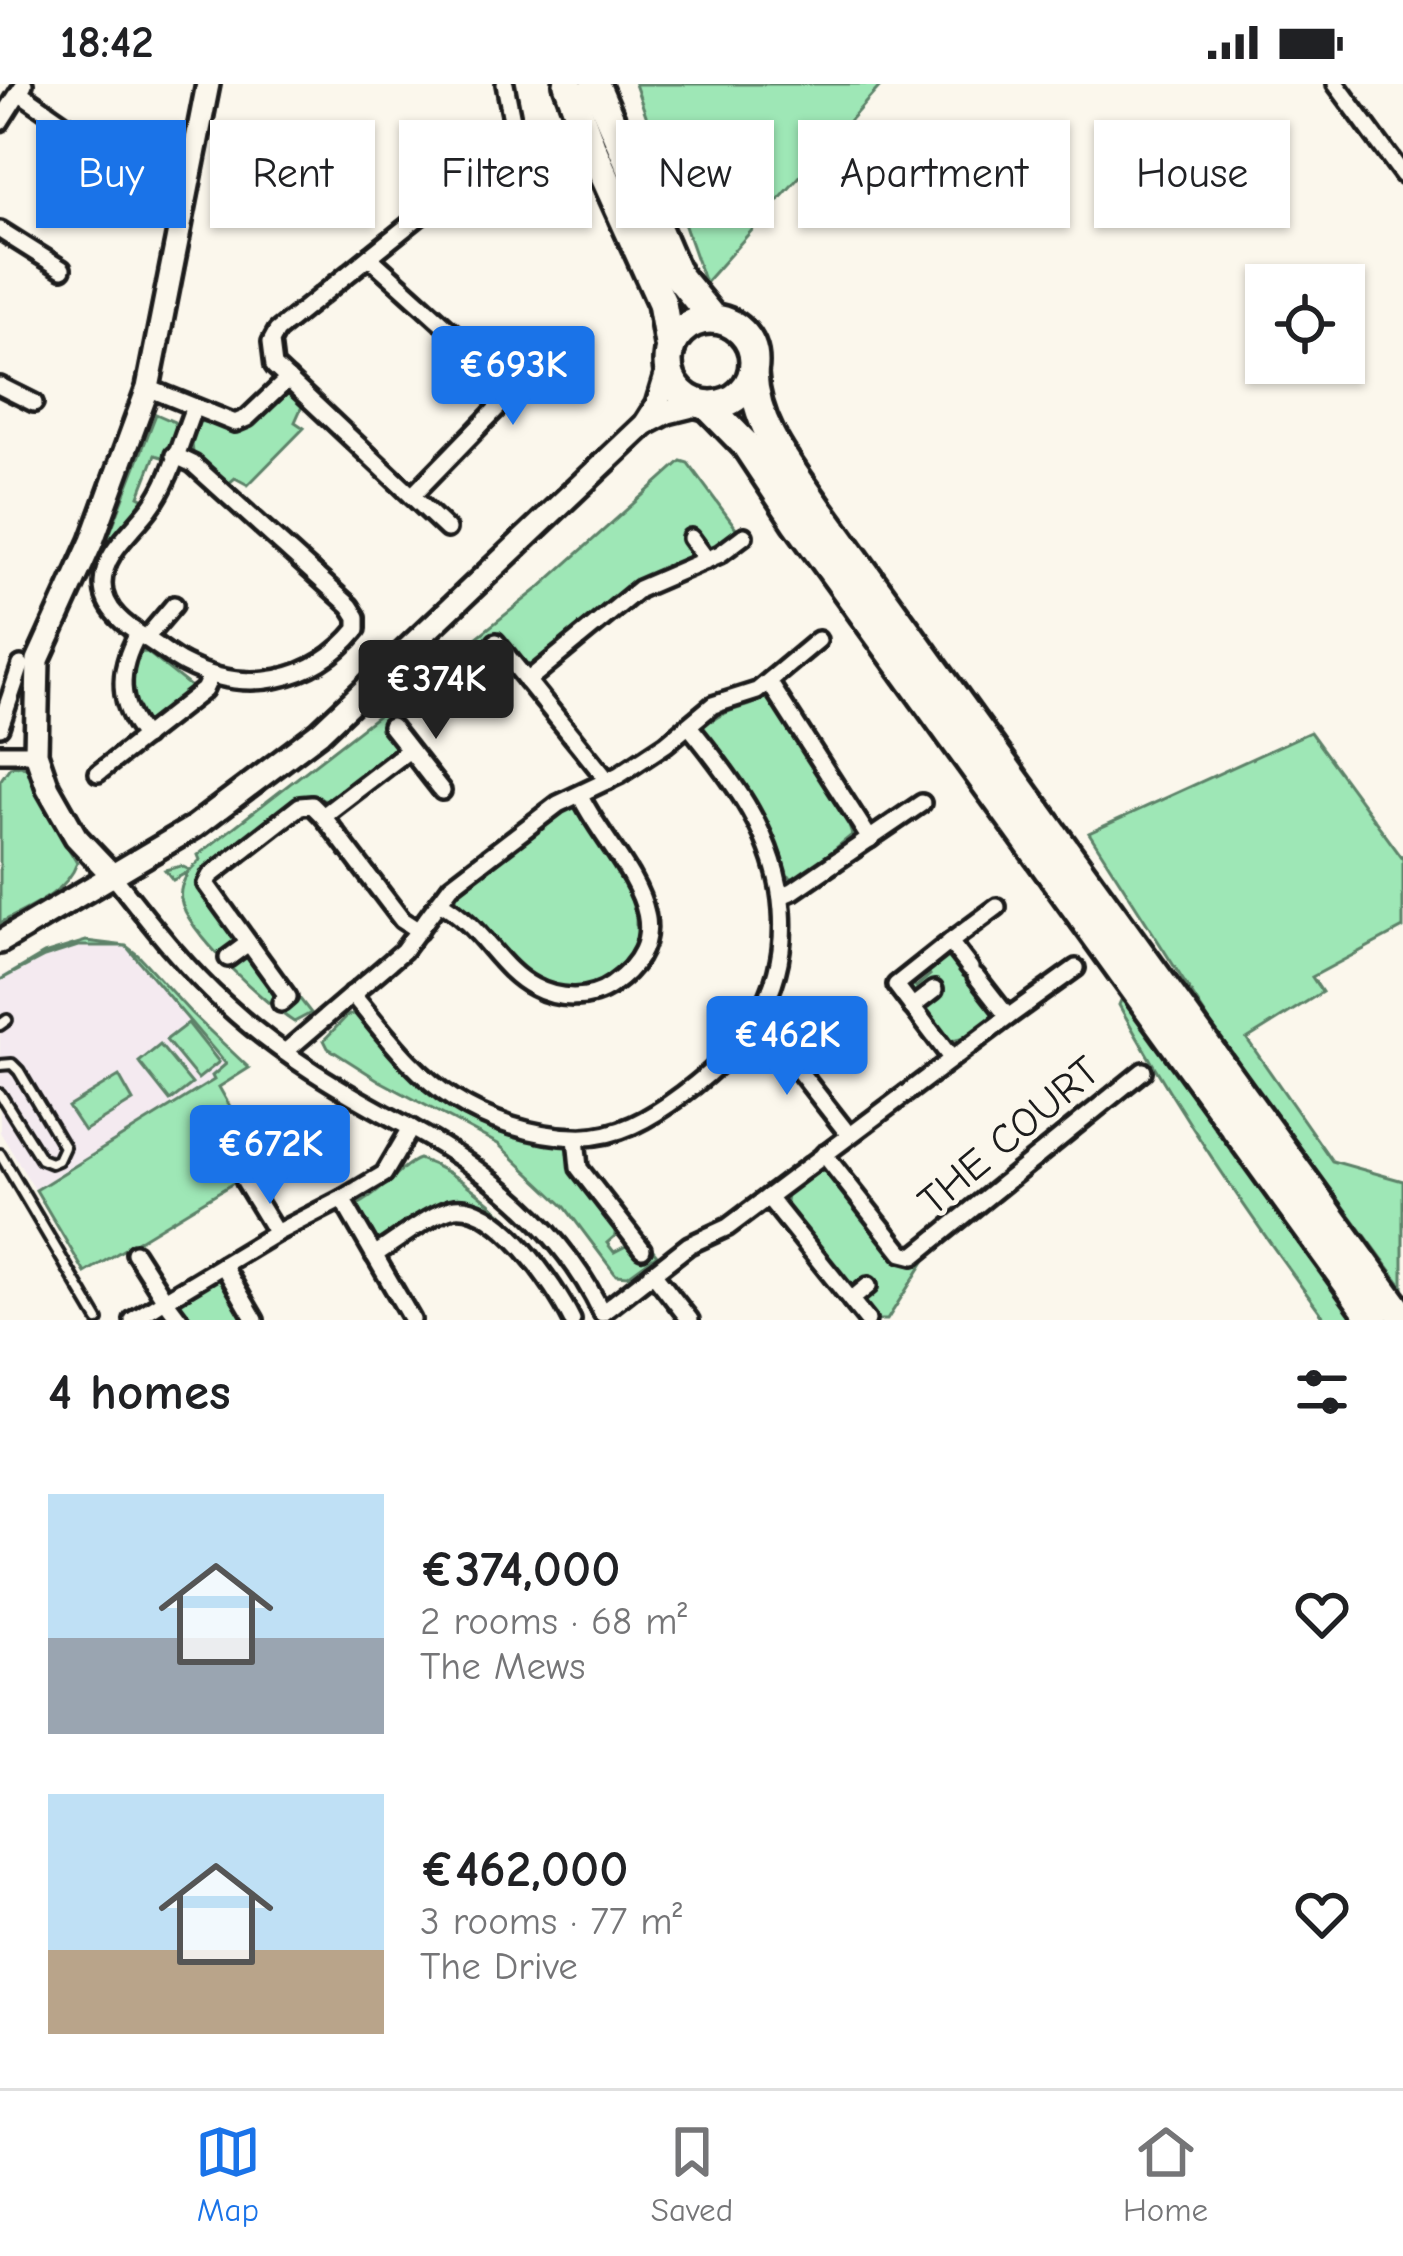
<!DOCTYPE html>
<html lang="en">
<head>
<meta charset="utf-8">
<style>
	body { margin:0; font-family:"Comic Neue",sans-serif; background:#f2f2f2; color:#202124; height:100vh; display:flex; flex-direction:column; font-size:45px; white-space:nowrap }
	* { box-sizing:border-box; margin:0 }
	p { font-size:39px; color:#757577 }
	.icon { flex:none; width:66px; height:66px; fill:none; stroke:currentColor; stroke-width:2; stroke-linecap:round; stroke-linejoin:round }
	.map { position:relative; height:1236px; overflow:hidden }
	.drawer { display:flex; flex-direction:column; background:#fff; flex:1 }
	.drawer>* { flex:none }
	.hud { position:absolute; left:36px; top:36px; width:1332px; height:108px; display:flex; gap:24px }
	.fabs { position:absolute; left:1245px; top:180px; display:grid; gap:24px }
	.fabs a { display:grid; place-items:center; width:120px; height:120px; border-radius:0px; background:#fff; box-shadow:0 3px 9px #0004; font-size:60px }
	.price { position:absolute; translate:-50% -102px; padding:0 27px; border-radius:12px; background:#1a73e8; color:#fff; font-size:39px; line-height:78px; filter:drop-shadow(0 3px 6px #0008) }
	.price::after { content:''; position:absolute; left:50%; top:72px; width:36px; height:27px; margin-left:-18px; background:inherit; clip-path:polygon(0 0,100% 0,50% 100%) }
	.price.active { background:#222; color:#fff }
	ul { padding:0; list-style:none }
	li { display:flex; align-items:center; gap:36px; height:300px; padding:0 48px }
	li span { display:grid; place-items:center; flex:none; width:336px; height:240px; border-radius:0px; color:#555 }
	li>.icon { margin-inline-start:auto }
	span .icon { width:144px; height:144px; fill:#fffc; stroke-width:1 }
	li b { font-size:51px }
	h2 { display:flex; justify-content:space-between; align-items:center; height:144px; padding:0 48px; font-size:51px }
	.pill { padding:0 42px; border-radius:0px; background:#fff; box-shadow:0 3px 9px #0004; font-size:42px; line-height:108px }
	.pill.active { background:#1a73e8; color:#fff }
	.status { display:flex; justify-content:space-between; align-items:center; height:84px; padding:0 60px; background:#fff; direction:ltr }
	.status svg { height:33px; fill:currentColor }
	.tabs { display:flex; justify-content:space-around; align-items:center; height:168px; border-top:3px solid #e0e0e0; background:#fff; font-size:33px; color:#757577 }
	.tabs a { display:grid; justify-items:center; gap:6px }
	.tabs .active { color:#1a73e8 }
	.map>svg:first-child { display:block }
</style>
</head>
<body>
<div class="status"><b>18:42</b><svg viewBox="0 0 49 12"><path d="M0 12V9h3v3zM5 12V6h3v6zM10 12V3h3v9zM15 12V0h3v12zM26 1h20v11H26zM47 4h2v5h-2z"/></svg></div>
<div class="map">
<svg width="1403" height="1236" viewBox="0 0 1403 1236">
	<rect width="100%" height="100%" fill="#fbf7ec"/>
	<filter id="ink" filterUnits="userSpaceOnUse"><feTurbulence type="fractalNoise" baseFrequency=".00833" numOctaves="2"/><feDisplacementMap in="SourceGraphic" scale="24" xChannelSelector="R" yChannelSelector="G"/><feConvolveMatrix kernelMatrix="1 2 1 2 8 2 1 2 1" color-interpolation-filters="sRGB"/></filter>
	<g filter="url(#ink)">
		<path fill="#f4eaf0" d="M86,857L126,862L138,871L191,929L249,984L219,1003L263,1081L85,1189L0,1048V893L44,870Z"/>
		<g fill="#9ee7b6" stroke="#5d8269" stroke-width="3">
			<path d="M635,0H882L705,199Z"/>
			<path d="M289,309L303,320L295,338L304,344L248,401L235,394L228,400L193,369L191,351L197,337L242,343L282,310Z"/>
			<path d="M156,330L174,338L177,345L165,374L155,371L139,412L148,417L104,464Z"/>
			<path d="M681,377L688,379L739,448L715,466L692,467L690,476L580,545L577,543L533,583L521,579L500,548L488,557L484,555L441,590L437,585L539,504Z"/>
			<path d="M147,568L190,602L187,615L147,646C133,620 120,598 136,569Z"/>
			<path d="M766,613L773,622L778,620L851,736L848,739L852,751L797,796L783,790L702,648V640L709,632L713,636C730,623 749,625 766,613Z"/>
			<path d="M390,622L398,632L380,645L395,659L391,671L330,717L303,713L206,787L200,803L234,852V862L241,873L250,874L279,910L275,914L284,926L300,915L311,929L294,938C267,921 186,848 181,815C179,805 184,797 188,788L173,796L165,786L181,782L190,786L200,776L198,771Z"/>
			<path d="M1310,648L1403,775V844L1312,893L1322,908L1247,955L1332,1077L1403,1097V1203L1222,957L1089,749Z"/>
			<path d="M21,681L33,689L51,735L77,779C66,810 28,824 0,839V697L10,683Z"/>
			<path d="M575,723L630,798L636,813V841L640,845C629,897 575,926 528,892C510,879 499,860 485,843C475,831 459,826 454,810L555,729Z"/>
			<path d="M86,857L126,862L138,871L191,929L249,984L219,1003L263,1081L85,1189L36,1106L214,996L212,992L226,980L126,862H78L44,873L0,896L44,870Z"/>
			<path d="M949,870L994,928C989,942 963,959 948,956L927,930L928,919L922,908H910L905,901L909,895L916,903L930,891L925,883Z"/>
			<path d="M1122,914L1165,965L1357,1236H1326C1252,1136 1179,1030 1119,921Z"/>
			<path d="M357,928L431,1007L566,1059L615,1142V1152L607,1159L614,1168L626,1162L642,1176L653,1166L657,1171L628,1192L616,1191L565,1123L498,1060L380,997L328,964L324,956L347,932Z"/>
			<path d="M188,939L219,978L198,995L166,956Z"/>
			<path d="M160,961L192,1000L170,1017L139,978Z"/>
			<path d="M119,992L133,1017L84,1047L68,1023Z"/>
			<path d="M419,1075C457,1088 500,1123 524,1156L475,1121L375,1160L353,1123C383,1110 399,1082 419,1075Z"/>
			<path d="M823,1085L833,1089L903,1176L914,1178L927,1173L887,1236H875L865,1224V1216L873,1207L848,1202L785,1125L787,1110Z"/>
			<path d="M220,1192L249,1236H188L176,1219Z"/>
		</g>
		<g fill="none" stroke-linecap="round" stroke-linejoin="round">
			<g stroke="#1c1c1c" stroke-width="16">
				<g id="lane">
					<path d="M0,941L7,936"/>
					<path d="M0,981L12,980L19,987L64,1063L58,1076L51,1079L41,1075L0,1010"/>
					<path d="M0,1070L98,1236"/>
				</g>
			</g>
			<g stroke="#1c1c1c" stroke-width="24">
				<g id="street">
					<path d="M1336,0L1403,91"/>
					<path d="M19,8L85,54"/>
					<path d="M0,38L24,0"/>
					<path d="M441,116L450,125C479,121 493,91 516,107"/>
					<path d="M0,146L62,185"/>
					<path d="M369,173L515,305"/>
					<path d="M0,302L34,319"/>
					<path d="M148,304L235,339L247,334L288,295"/>
					<path d="M174,371L193,380L350,522L357,533V545C313,599 246,611 185,580C171,573 160,563 147,555C127,543 103,526 103,500C103,469 133,447 150,424C171,397 181,355 194,323"/>
					<path d="M412,412L538,282L557,276L566,258"/>
					<path d="M447,445L274,282L271,258L277,247L507,62L514,46L505,0"/>
					<path d="M691,454L707,476"/>
					<path d="M138,550C117,587 117,620 145,653"/>
					<path d="M146,554L174,521"/>
					<path d="M496,558L608,697"/>
					<path d="M527,597L639,505L720,470L744,452"/>
					<path d="M769,598L870,755"/>
					<path d="M391,642L442,707"/>
					<path d="M0,643L21,581"/>
					<path d="M409,666L323,732L402,836L419,847"/>
					<path d="M0,669H36"/>
					<path d="M98,689L204,606L211,591"/>
					<path d="M114,793C149,837 183,882 225,920C280,971 345,1009 411,1044L384,1090L342,1115L412,1236"/>
					<path d="M781,812L793,807L922,719"/>
					<path d="M439,818C483,842 497,884 534,903C558,916 590,917 612,901C697,841 607,771 580,711"/>
					<path d="M950,858L997,823"/>
					<path d="M228,874L247,860"/>
					<path d="M352,910C383,947 412,989 454,1015C488,1037 534,1052 575,1053C617,1055 651,1034 683,1010C746,963 788,910 782,826C777,753 733,696 689,642"/>
					<path d="M281,919L288,913L206,800L210,792L300,722L312,721L323,732"/>
					<path d="M912,923L934,906"/>
					<path d="M1008,933L1076,884"/>
					<path d="M754,940L770,950L849,1051"/>
					<path d="M285,968L403,867L451,802L558,720L619,691L666,660L713,621L757,607L818,556"/>
					<path d="M951,974L896,901L950,858L970,884"/>
					<path d="M411,1044C489,1087 563,1146 602,1229L689,1161L728,1143L1008,933L976,892"/>
					<path d="M576,1054L579,1084L642,1165"/>
					<path d="M824,1070L902,1169L914,1172L1143,987"/>
					<path d="M245,1098L276,1149"/>
					<path d="M768,1113L867,1236"/>
					<path d="M374,1171C394,1159 434,1127 455,1124C499,1119 555,1202 572,1236"/>
					<path d="M223,1181L255,1236"/>
					<path d="M653,1189L690,1236"/>
					<path d="M851,1216L868,1202"/>
					<path d="M133,1236L165,1216L135,1169"/>
					<path d="M180,1236L165,1216L276,1149L342,1115"/>
				</g>
			</g>
			<g stroke="#1c1c1c" stroke-width="30">
				<g id="secondary">
					<path d="M645,340L668,328L700,320"/>
					<path d="M114,793L76,753L48,704L36,669L38,576L92,457L148,304L208,0"/>
					<path d="M0,858L194,743L320,648L645,340L657,321L668,285"/>
				</g>
			</g>
			<g stroke="#1c1c1c" stroke-width="36">
				<g id="highway">
					<path d="M568,0L591,62L662,219L670,266"/>
					<path d="M595,0L677,191L713,235"/>
					<circle cx="711" cy="278" r="43"/>
					<path d="M753,289C755,343 789,382 819,426L1403,1233"/>
					<path d="M707,321L746,361L797,438L1374,1236"/>
				</g>
			</g>
			<use href="#lane" stroke="#fbf7ec" stroke-width="8"/>
			<use href="#street" stroke="#fbf7ec" stroke-width="15"/>
			<use href="#secondary" stroke="#fbf7ec" stroke-width="21"/>
			<use href="#highway" stroke="#fbf7ec" stroke-width="27"/>
		</g>
	</g>
	<g text-anchor="middle" dominant-baseline="central" stroke-width="10" stroke-linejoin="round" paint-order="stroke">
		<g font-size="42" fill="#1c1c1c" stroke="#fbf7ec">
			<text transform="translate(1009 1052) rotate(-40)">THE COURT</text>
		</g>
	</g>
</svg>
<div class="fabs">
<a><svg class="icon" aria-label="locate" viewBox="0 0 24 24"><circle cx="12" cy="12" r="6"/><path d="M12 2v4M12 18v4M2 12h4M18 12h4"/></svg></a>
</div>
<b class="price" style="left:513px;top:344px">€693K</b>
<b class="price active" style="left:436px;top:658px">€374K</b>
<b class="price" style="left:787px;top:1014px">€462K</b>
<b class="price" style="left:270px;top:1123px">€672K</b>
<div class="hud">
<a class="pill active">Buy</a>
<a class="pill">Rent</a>
<a class="pill">Filters</a>
<a class="pill">New</a>
<a class="pill">Apartment</a>
<a class="pill">House</a>
</div>
</div>
<section class="drawer">
<h2>4 homes<svg class="icon" aria-label="filters" viewBox="0 0 24 24"><path d="M4 7h16M4 17h16"/><circle cx="9" cy="7" r="2"/><circle cx="15" cy="17" r="2"/></svg></h2>
<ul>
<li><span style="background:linear-gradient(#bfe0f5 60%,#9aa5b1 0)"><svg class="icon" aria-label="home" viewBox="0 0 24 24"><path d="M3 11l9-7 9 7M6 9v11h12V9"/></svg></span><div><b>€374,000</b><p>2 rooms · 68 m²</p><p>The Mews</p></div><svg class="icon" aria-label="heart" viewBox="0 0 24 24"><path d="M12 20l-8-8c-3-5 5-10 8-4 3-6 11-1 8 4z"/></svg></li>
<li><span style="background:linear-gradient(#bfe0f5 65%,#b9a48a 0)"><svg class="icon" aria-label="home" viewBox="0 0 24 24"><path d="M3 11l9-7 9 7M6 9v11h12V9"/></svg></span><div><b>€462,000</b><p>3 rooms · 77 m²</p><p>The Drive</p></div><svg class="icon" aria-label="heart" viewBox="0 0 24 24"><path d="M12 20l-8-8c-3-5 5-10 8-4 3-6 11-1 8 4z"/></svg></li>
</ul>
</section>
<nav class="tabs">
<a class="active"><svg class="icon" aria-label="map" viewBox="0 0 24 24"><path d="M3 6l6-2 6 2 6-2v14l-6 2-6-2-6 2zM9 4v14M15 6v14"/></svg>Map</a>
<a><svg class="icon" aria-label="saved" viewBox="0 0 24 24"><path d="M7 4h10v16l-5-4-5 4z"/></svg>Saved</a>
<a><svg class="icon" aria-label="home" viewBox="0 0 24 24"><path d="M3 11l9-7 9 7M6 9v11h12V9"/></svg>Home</a>
</nav>
</body>
</html>
